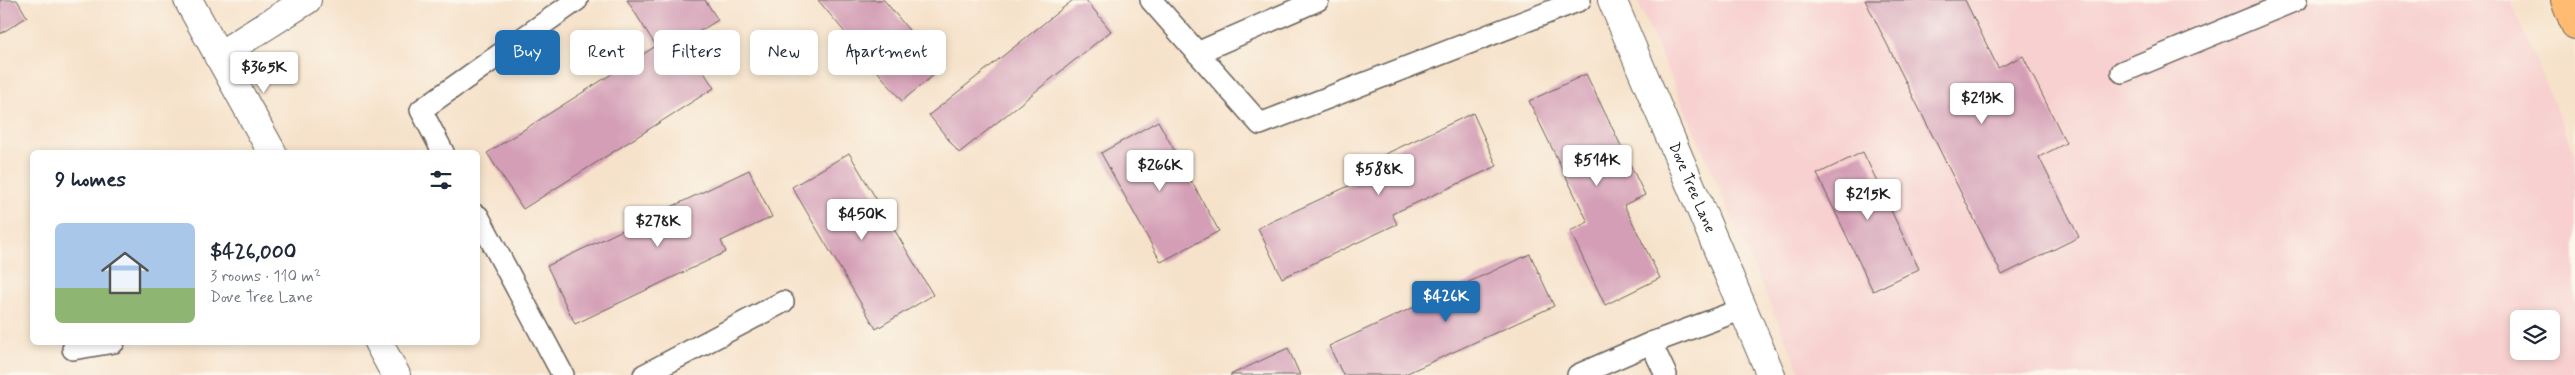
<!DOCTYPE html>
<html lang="en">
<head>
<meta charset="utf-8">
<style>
	body { margin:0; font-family:Mynerve,sans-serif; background:#f6f6f7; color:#1f2937; height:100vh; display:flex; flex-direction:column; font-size:19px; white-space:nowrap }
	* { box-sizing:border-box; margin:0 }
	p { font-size:16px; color:#747a83 }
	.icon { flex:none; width:28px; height:28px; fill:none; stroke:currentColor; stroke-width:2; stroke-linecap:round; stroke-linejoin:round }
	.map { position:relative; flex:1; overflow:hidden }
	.details { position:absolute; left:30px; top:150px; width:450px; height:195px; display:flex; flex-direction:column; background:#fff; border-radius:8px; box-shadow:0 2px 8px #0003 }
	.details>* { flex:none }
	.top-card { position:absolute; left:495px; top:30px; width:475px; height:45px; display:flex; gap:10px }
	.fabs { position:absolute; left:2510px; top:310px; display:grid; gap:10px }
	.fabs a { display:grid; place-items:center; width:50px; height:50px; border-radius:8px; background:#fff; box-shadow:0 2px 8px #0003; font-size:25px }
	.price { position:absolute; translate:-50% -42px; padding:0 11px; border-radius:5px; background:#fff; color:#222; font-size:16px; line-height:32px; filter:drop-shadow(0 1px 2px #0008) }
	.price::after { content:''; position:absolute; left:50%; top:30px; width:15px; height:11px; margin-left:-8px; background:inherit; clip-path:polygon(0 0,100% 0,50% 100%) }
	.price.active { background:#1f6fb2; color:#fff }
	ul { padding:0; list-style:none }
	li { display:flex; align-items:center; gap:15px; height:125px; padding:0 25px }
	li span { display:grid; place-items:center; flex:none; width:140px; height:100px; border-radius:8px; color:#555 }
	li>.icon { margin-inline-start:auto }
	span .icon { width:60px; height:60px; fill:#fffc; stroke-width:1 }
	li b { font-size:21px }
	h2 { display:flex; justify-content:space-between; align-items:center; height:60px; padding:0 25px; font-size:21px }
	.tag { padding:0 18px; border-radius:8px; background:#fff; box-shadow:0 2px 8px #0003; font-size:18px; line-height:45px }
	.tag.active { background:#1f6fb2; color:#fff }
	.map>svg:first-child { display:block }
</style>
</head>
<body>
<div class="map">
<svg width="2575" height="375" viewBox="0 0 2575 375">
	<rect width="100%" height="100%" fill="#fbf7ec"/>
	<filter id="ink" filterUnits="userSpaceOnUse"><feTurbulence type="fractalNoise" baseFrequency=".02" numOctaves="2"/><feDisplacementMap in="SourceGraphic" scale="10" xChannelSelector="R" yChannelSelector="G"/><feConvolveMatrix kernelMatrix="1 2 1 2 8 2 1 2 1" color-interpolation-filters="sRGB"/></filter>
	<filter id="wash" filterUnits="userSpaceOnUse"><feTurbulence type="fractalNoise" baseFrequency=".0096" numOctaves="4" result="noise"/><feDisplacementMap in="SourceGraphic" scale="20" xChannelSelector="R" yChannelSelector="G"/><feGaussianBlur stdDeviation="1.12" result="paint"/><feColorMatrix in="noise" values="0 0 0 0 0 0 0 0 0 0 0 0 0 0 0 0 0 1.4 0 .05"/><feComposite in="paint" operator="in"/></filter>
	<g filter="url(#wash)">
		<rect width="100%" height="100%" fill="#f6e2ca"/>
		<path fill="#f7d0cf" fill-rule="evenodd" d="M1637,0H2510L2575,155V375H1801ZM2519,319H2551V351H2519Z"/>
		<g id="blocks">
			<g fill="#d49fb6">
				<path d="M0,0H17L27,17L0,34Z"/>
				<path d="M627,0H705L718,20L684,41L714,88L523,209L487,153L656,46Z"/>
				<path d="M818,0H884L941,69L902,101Z"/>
				<path d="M1073,0H1086L1111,31L959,153L929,115Z"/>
				<path d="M1865,0H1965L1998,68L2023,56L2066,143L2039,157L2079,237L2002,275Z"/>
				<path d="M1586,74L1645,195L1624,205L1660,278L1605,305L1570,231L1588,222L1529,101Z"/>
				<path d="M1473,113L1497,166L1392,214L1397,224L1282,278L1258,228L1370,176L1364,164Z"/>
				<path d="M1158,121L1219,231L1161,262L1101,153Z"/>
				<path d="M1863,152L1919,269L1873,291L1817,174Z"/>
				<path d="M849,153L933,295L876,329L792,187Z"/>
				<path d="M749,170L772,217L721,241L726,252L575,324L547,266Z"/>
				<path d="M1530,254L1554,306L1403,375H1343L1329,346Z"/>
				<path d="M1288,348L1300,375H1230Z"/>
			</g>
		</g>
	</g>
	<g filter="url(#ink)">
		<use href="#blocks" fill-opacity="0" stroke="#686159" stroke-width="1"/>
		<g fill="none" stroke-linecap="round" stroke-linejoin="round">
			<g stroke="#686159" stroke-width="24">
				<g id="lane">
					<path d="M1151,0L1260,124L1580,0"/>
					<path d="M1197,53L1318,0"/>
					<path d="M2122,72L2296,0"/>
					<path d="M443,152L421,110L577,0"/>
					<path d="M478,216L563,375"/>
					<path d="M1651,343L1666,375"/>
					<path d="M73,349L114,342"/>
					<path d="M644,375L783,302"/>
					<path d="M1578,375L1651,343L1743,309"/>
				</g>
			</g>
			<g stroke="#686159" stroke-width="30">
				<g id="street">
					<path d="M188,0L272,152"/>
					<path id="s1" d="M1612,0L1771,375"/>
					<path d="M218,56L307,0"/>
					<path d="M378,342L396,375"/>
				</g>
			</g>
			<g stroke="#686159" stroke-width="30">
				<path id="primary" d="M2565,0L2575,25"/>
			</g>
			<use href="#lane" stroke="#fff" stroke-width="21"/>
			<use href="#street" stroke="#fff" stroke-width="28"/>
			<use href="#primary" stroke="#ffbb71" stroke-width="28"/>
		</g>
	</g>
	<g text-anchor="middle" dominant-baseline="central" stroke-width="4.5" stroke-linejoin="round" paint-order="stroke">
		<g font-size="15" fill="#1c1c1c" stroke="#fbf7ec">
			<text stroke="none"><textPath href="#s1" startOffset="204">Dove Tree Lane</textPath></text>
		</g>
	</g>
</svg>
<div class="fabs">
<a><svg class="icon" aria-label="layers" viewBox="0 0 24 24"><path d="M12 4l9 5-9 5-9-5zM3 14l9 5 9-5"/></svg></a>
</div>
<b class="price" style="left:264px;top:94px">$365K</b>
<b class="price" style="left:1982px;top:125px">$213K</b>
<b class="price" style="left:1597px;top:187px">$514K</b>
<b class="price" style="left:1160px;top:192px">$266K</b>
<b class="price" style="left:1379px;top:196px">$588K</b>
<b class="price" style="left:1868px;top:221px">$215K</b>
<b class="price" style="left:862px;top:241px">$450K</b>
<b class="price" style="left:658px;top:248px">$278K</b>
<b class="price active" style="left:1446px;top:323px">$426K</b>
<div class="top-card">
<a class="tag active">Buy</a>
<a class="tag">Rent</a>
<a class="tag">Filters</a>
<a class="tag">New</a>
<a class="tag">Apartment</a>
</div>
<section class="details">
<h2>9 homes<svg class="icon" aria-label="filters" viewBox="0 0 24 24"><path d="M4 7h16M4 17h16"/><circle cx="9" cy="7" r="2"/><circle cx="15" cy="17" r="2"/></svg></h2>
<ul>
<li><span style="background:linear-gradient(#a9c7e8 65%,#8fb573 0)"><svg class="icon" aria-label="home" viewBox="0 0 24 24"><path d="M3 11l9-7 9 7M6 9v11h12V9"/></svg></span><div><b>$426,000</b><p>3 rooms · 110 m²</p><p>Dove Tree Lane</p></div></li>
</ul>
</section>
</div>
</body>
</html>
